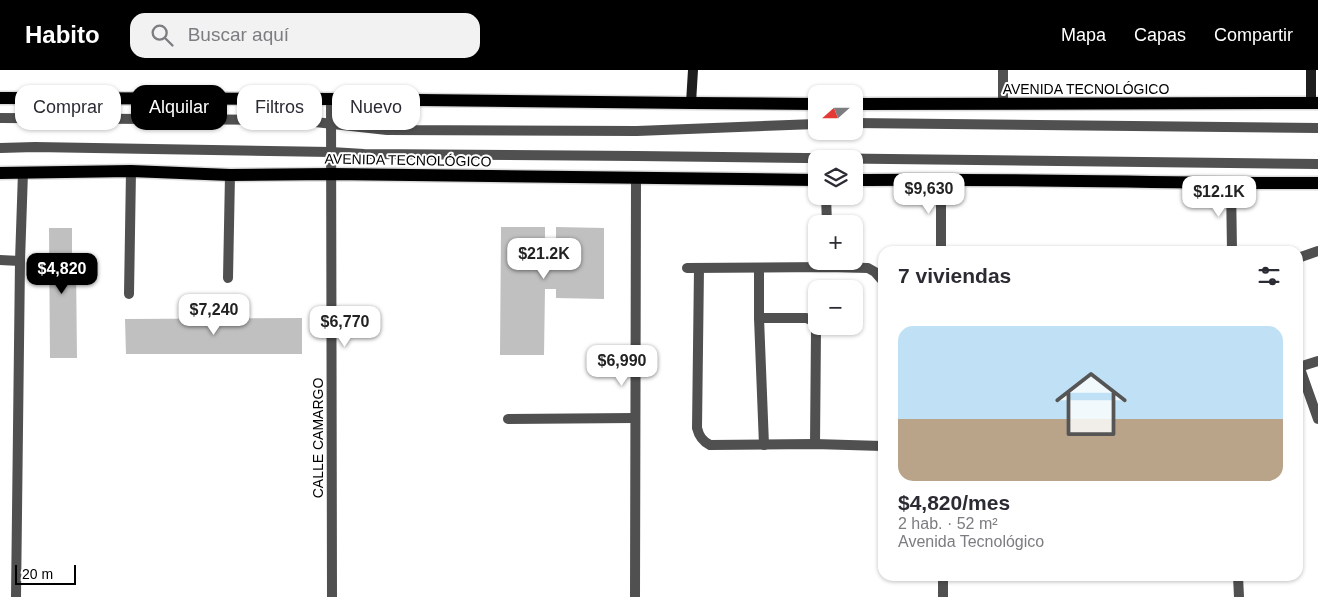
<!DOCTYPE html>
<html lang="es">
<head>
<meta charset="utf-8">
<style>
	body { margin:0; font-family:Helvetica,sans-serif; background:#f2f2f3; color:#2b2b33; height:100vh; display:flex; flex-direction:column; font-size:19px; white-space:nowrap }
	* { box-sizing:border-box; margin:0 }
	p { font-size:16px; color:#7c7c81 }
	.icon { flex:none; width:28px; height:28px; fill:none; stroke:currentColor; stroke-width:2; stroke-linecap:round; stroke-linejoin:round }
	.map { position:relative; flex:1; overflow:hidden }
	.drawer { position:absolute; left:878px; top:176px; width:425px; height:335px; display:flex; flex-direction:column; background:#fff; border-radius:15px; box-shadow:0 1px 4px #0004 }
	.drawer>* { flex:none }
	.guide { position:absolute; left:15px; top:15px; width:475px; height:45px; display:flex; gap:10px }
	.needle { width:32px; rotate:249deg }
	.buttons { position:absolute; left:808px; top:15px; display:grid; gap:10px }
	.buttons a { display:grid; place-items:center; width:55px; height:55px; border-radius:10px; background:#fff; box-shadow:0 1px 4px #0004; font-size:25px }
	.scale { position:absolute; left:15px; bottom:12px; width:61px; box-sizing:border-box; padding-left:5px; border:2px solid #000; border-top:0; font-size:14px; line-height:18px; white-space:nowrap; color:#000; -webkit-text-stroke:4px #fff; paint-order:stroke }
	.price { position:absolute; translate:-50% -42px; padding:0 11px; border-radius:10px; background:#fff; color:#222; font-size:16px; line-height:32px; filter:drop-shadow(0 1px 2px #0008) }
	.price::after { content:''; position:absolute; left:50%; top:30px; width:15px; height:11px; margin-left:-8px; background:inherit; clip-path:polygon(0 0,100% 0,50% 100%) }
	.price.on { background:#000; color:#fff }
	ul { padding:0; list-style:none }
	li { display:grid; align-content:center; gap:10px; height:265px; padding:0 20px }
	li span { display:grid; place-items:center; height:155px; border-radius:15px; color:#555 }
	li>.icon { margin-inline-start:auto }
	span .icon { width:90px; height:90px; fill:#fffc; stroke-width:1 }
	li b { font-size:21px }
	h2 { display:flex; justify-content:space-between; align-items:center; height:60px; padding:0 20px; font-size:21px }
	.tag { padding:0 18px; border-radius:15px; background:#fff; box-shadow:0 1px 4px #0004; font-size:18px; line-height:45px }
	.tag.on { background:#000; color:#fff }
	header { display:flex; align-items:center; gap:30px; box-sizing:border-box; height:70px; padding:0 25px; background:#000; color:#fff }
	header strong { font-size:24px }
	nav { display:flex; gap:28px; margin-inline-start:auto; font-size:18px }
	.search { width:350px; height:45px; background:#f2f2f3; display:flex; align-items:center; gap:12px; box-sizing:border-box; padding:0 18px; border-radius:15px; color:#7c7c81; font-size:19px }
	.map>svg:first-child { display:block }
</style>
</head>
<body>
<header>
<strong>Habito</strong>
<div class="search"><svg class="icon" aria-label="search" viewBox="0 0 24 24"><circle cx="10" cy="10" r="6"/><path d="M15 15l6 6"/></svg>Buscar aquí</div>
<nav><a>Mapa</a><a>Capas</a><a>Compartir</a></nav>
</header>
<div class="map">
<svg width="1318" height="527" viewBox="0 0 1318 527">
	<rect width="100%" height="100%" fill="#fff"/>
	<g fill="#c0c0c0">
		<path d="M501,157H545V195H556V157L604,158V229L556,228V219H545L544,285H500Z"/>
		<path d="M49,158H72V196H76L77,288H50Z"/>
		<path d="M302,248V284H126L125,249Z"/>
	</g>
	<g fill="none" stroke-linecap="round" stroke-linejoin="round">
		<g stroke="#dbdbdb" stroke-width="15">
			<g id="primary">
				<path d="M0,28L331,29L691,33L816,34"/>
				<path d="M854,34L1318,33"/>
				<path d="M0,103L131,101L230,105L332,104L816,110"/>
				<path d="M854,110C1009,108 1163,114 1318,113"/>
			</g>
		</g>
		<g stroke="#505050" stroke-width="10">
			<path d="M1003,34V0"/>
			<path d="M0,48L297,50L387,60L637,61L816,54"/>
			<path d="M854,53L1318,58"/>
			<path d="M0,78L35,77L331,82L364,84L637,86L1318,94"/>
			<path d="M826,126L827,154"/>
			<path d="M1298,188L1318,181"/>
			<path d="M0,190L20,191"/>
			<path d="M687,198L828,197L868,198L875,202L882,210"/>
			<path d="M699,198L697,358C699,366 702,371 710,375L815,374L882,376"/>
			<path d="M759,198V248L764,375"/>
			<path d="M228,208L230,105"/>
			<path d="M129,224L131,101"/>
			<path d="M759,248H806C813,250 814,253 816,260L815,374"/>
			<path d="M1298,293L1318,349"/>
			<path d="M1299,297L1318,291"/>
			<path d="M508,349L634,348"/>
			<path d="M16,527L20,191L23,102"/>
		</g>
		<g stroke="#505050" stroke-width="10">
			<path d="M331,29L332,527"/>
			<path d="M941,109V181"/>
			<path d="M1231,114L1232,181"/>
			<path d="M943,506V527"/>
			<path d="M1238,506L1239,527"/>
			<path d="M635,527L636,108"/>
		</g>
		<g stroke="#1d1d1d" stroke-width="10">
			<path d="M1311,0V33"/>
			<path d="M691,33L693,0"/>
		</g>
		<use href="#primary" stroke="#000" stroke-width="12"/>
	</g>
	<g text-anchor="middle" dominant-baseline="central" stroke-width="4" stroke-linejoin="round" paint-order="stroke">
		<g font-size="14" fill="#000" stroke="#fff">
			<text x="1086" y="19">AVENIDA TECNOLÓGICO</text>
			<text transform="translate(408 90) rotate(1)">AVENIDA TECNOLÓGICO</text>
			<text transform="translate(318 368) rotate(-90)">CALLE CAMARGO</text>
		</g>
	</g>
</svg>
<div class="buttons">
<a><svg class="needle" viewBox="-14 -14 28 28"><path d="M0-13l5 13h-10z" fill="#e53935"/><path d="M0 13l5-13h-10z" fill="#7c7c81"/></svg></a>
<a><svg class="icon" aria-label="layers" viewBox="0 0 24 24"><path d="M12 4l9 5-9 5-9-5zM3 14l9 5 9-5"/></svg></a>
<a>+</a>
<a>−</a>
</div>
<div class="scale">20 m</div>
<b class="price" style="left:929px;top:145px">$9,630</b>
<b class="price" style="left:1219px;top:148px">$12.1K</b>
<b class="price" style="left:544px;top:210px">$21.2K</b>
<b class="price on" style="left:62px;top:225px">$4,820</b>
<b class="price" style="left:214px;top:266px">$7,240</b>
<b class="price" style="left:345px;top:278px">$6,770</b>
<b class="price" style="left:622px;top:317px">$6,990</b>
<div class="guide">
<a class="tag">Comprar</a>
<a class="tag on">Alquilar</a>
<a class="tag">Filtros</a>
<a class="tag">Nuevo</a>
</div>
<section class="drawer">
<h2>7 viviendas<svg class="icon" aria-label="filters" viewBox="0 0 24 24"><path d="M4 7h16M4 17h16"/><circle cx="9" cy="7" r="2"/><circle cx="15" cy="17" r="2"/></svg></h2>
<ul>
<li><span style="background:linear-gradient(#bfe0f5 60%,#b9a48a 0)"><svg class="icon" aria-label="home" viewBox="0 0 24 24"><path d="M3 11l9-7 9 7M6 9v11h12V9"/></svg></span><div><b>$4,820/mes</b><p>2 hab. · 52 m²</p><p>Avenida Tecnológico</p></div></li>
</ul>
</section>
</div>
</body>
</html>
